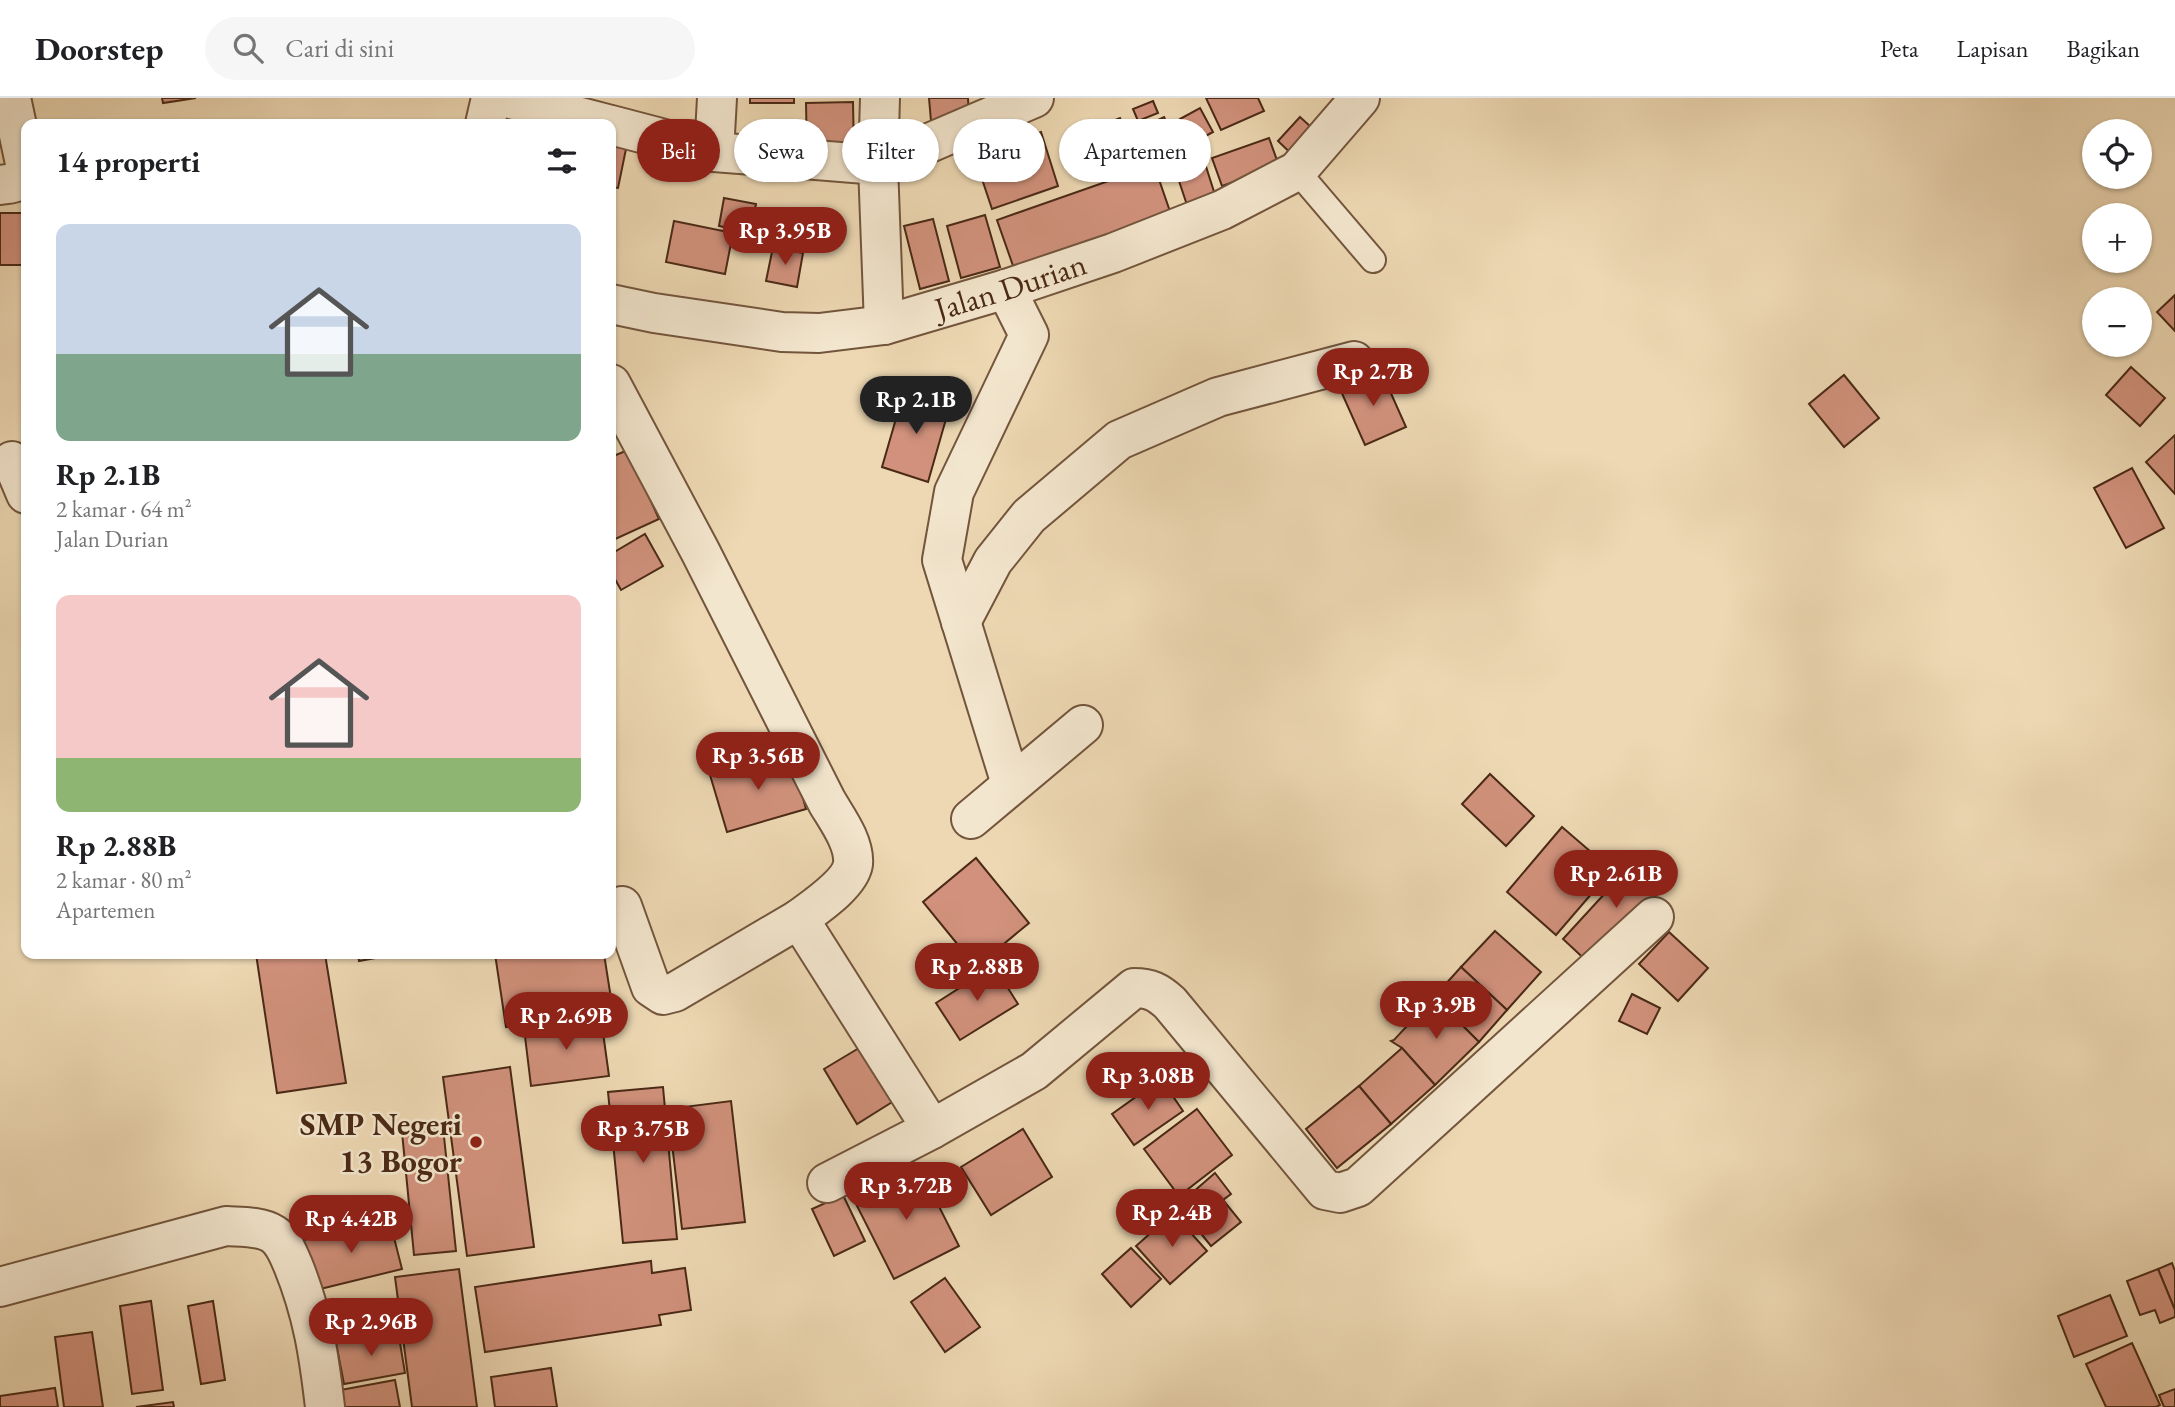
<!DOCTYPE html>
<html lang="id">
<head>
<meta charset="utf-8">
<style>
	body { margin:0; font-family:"EB Garamond",serif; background:#f6f6f6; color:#202124; height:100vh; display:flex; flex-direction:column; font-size:26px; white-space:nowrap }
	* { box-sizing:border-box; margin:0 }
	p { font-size:23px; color:#757577 }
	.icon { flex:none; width:38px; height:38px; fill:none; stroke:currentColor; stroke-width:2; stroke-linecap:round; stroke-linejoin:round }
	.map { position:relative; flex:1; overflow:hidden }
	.sheet { position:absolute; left:21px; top:21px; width:595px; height:840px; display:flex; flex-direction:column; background:#fff; border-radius:14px; box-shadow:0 2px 5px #0004 }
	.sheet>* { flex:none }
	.hud { position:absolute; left:637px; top:21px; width:665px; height:63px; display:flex; gap:14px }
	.buttons { position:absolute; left:2082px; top:21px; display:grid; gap:14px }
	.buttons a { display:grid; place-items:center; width:70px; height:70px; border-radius:50%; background:#fff; box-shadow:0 2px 5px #0004; font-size:35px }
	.price { position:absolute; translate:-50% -60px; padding:0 16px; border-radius:24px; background:#8f2418; color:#fff; font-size:23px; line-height:46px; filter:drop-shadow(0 2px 4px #0008) }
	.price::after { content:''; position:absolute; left:50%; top:42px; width:21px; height:16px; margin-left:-10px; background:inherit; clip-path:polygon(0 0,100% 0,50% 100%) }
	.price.active { background:#222; color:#fff }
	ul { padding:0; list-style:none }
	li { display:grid; align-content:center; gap:14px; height:371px; padding:0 35px }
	li span { display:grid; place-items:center; height:217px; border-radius:14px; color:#555 }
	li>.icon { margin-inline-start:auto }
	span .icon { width:126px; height:126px; fill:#fffc; stroke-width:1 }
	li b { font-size:30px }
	h2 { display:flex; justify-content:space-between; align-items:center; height:84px; padding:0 35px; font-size:30px }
	.tag { padding:0 24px; border-radius:32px; background:#fff; box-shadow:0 2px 5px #0004; font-size:24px; line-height:63px }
	.tag.active { background:#8f2418; color:#fff }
	header { display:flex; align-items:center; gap:42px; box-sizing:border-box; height:98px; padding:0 35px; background:#fff; border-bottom:2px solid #e0e0e0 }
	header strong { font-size:33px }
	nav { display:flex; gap:38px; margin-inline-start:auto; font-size:24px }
	.search { width:490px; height:63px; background:#f6f6f6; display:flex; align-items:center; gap:18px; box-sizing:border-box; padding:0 24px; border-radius:38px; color:#757577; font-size:26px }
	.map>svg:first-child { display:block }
</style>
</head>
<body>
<header>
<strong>Doorstep</strong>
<div class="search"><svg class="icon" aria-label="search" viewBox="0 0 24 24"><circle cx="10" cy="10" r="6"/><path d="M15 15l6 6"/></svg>Cari di sini</div>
<nav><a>Peta</a><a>Lapisan</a><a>Bagikan</a></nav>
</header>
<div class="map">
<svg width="2175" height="1309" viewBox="0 0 2175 1309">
	<rect width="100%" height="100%" fill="#edd8b3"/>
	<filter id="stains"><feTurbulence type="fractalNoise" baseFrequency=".00286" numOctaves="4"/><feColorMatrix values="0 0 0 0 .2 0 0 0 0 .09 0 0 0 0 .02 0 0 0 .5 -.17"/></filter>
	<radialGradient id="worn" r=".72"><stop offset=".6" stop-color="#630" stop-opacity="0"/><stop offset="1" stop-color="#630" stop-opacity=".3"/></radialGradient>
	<g fill="#d1917c" stroke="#4a2915" stroke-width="2">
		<path d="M162,0H196L163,5Z"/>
		<rect x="750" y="0" width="44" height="5"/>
		<path d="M929,0H968L969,20L931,23Z"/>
		<path d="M1206,0H1258L1264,13L1221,32Z"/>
		<path d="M1153,3L1158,15L1138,23L1133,11Z"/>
		<path d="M853,4L854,56L807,57L806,5Z"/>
		<path d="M1200,10L1213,34L1193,45L1180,21Z"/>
		<path d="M1164,19L1173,40L1149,51L1139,31Z"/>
		<path d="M1300,19L1323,40L1300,64L1278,43Z"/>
		<path d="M1120,20L1133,53L1093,69L1080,36Z"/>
		<path d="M1041,34L1058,88L992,111L974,57Z"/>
		<path d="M1269,40L1279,68L1222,88L1212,60Z"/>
		<path d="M611,43L627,46L618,90L611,89Z"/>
		<path d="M1202,56L1216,100L1188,110L1173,65Z"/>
		<path d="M1154,67L1175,128L1018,182L997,122Z"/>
		<path d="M724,100L756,106L750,134L719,128Z"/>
		<path d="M0,115H24L23,167H0Z"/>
		<path d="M985,117L1000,169L961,180L947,128Z"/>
		<path d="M933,121L949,183L920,191L904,128Z"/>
		<path d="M674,123L733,135L725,176L666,164Z"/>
		<path d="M773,149L803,155L797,189L766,183Z"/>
		<path d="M2175,197V233L2157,214Z"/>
		<path d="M2131,269L2165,300L2140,328L2106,297Z"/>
		<path d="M1381,273L1406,329L1365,347L1340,291Z"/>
		<path d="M1844,277L1879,320L1844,349L1809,306Z"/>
		<path d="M904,293L950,307L928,384L882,369Z"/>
		<path d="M2175,337V396L2146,364Z"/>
		<path d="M628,352L659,421L611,443V359Z"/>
		<path d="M2132,370L2164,430L2126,450L2094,390Z"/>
		<path d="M645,436L663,468L621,492L611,474V456Z"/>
		<path d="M790,653L806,711L727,734L710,677Z"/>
		<path d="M1490,676L1534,718L1506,748L1462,706Z"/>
		<path d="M1562,729L1612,772L1556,837L1507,794Z"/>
		<path d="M1641,756L1669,783L1592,868L1563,841Z"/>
		<path d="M976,760L1029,825L976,869L923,804Z"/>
		<path d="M1495,833L1541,874L1507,912L1461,869Z"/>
		<path d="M1669,834L1708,870L1678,903L1639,866Z"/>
		<path d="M256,856H325L346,985L277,995Z"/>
		<path d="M358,856H397L359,863Z"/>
		<path d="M495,856H604L613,913L506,929Z"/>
		<path d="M994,868L1018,906L960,942L936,905Z"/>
		<path d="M1461,869L1507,912L1479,944L1434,899Z"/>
		<path d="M1632,896L1660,910L1647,936L1619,923Z"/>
		<path d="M1434,899L1479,944L1435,987L1402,950L1391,943L1394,942Z"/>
		<path d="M601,920L609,978L531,988L524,930Z"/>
		<path d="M864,947L897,1001L857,1026L824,971Z"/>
		<path d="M1402,950L1435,987L1391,1026L1359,988Z"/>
		<path d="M510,969L534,1149L467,1158L443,979Z"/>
		<path d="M1161,981L1183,1013L1134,1047L1112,1016Z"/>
		<path d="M1359,988L1391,1026L1337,1070L1306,1031Z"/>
		<path d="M663,989L677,1141L623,1145L608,994Z"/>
		<path d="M731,1003L745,1124L682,1131L668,1011Z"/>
		<path d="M1197,1011L1232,1057L1179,1098L1144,1051Z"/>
		<path d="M443,1029L456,1153L414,1157L402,1034Z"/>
		<path d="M1023,1031L1052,1079L991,1117L961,1069Z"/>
		<path d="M918,1067L959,1148L894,1181L853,1100Z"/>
		<path d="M1215,1075L1231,1096L1223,1102L1241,1124L1211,1148L1178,1107Z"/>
		<path d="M843,1097L865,1143L834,1158L812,1111Z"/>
		<path d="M1173,1115L1207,1153L1170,1186L1136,1148Z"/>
		<path d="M389,1120L402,1171L312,1193L300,1143Z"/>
		<path d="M1131,1150L1161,1181L1131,1209L1102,1176Z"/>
		<path d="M651,1163L652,1175L685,1170L691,1212L659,1217L661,1227L485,1254L475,1189Z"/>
		<path d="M2172,1165L2175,1173V1212L2158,1171Z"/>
		<path d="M459,1171L477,1309H412L395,1179Z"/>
		<path d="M2158,1171L2175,1212V1219L2160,1225L2155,1212L2140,1217L2127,1183Z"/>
		<path d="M945,1180L980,1229L945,1254L911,1204Z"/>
		<path d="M2110,1197L2127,1238L2074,1259L2058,1218Z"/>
		<path d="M151,1203L163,1292L132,1296L120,1208Z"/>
		<path d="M213,1203L225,1282L201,1286L188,1208Z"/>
		<path d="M398,1233L405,1275L344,1286L336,1245Z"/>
		<path d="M92,1234L103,1309H64L55,1239Z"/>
		<path d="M2132,1245L2160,1307L2156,1309H2106L2086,1266Z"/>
		<path d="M551,1270L557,1309H495L491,1279Z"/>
		<path d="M395,1282L400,1309H338L335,1293Z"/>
		<path d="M55,1290L58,1309H0V1298Z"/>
		<path d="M2175,1291V1309H2164L2159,1297Z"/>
		<path d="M173,1304L174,1309H136Z"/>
	</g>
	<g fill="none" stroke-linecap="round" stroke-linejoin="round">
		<g stroke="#73553c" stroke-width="28">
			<path id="lane" d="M1297,73L1373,162"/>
		</g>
		<g stroke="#73553c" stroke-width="42">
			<g id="street">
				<path d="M507,0L607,26"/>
				<path d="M880,0L878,67L884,227"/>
				<path d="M485,26L491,0"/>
				<path d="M611,27L714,54L878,67L1034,0"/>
				<path d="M714,54L717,0"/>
				<path d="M0,87C15,85 21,86 26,70L11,0"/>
				<path d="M1006,191L1029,237L954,394L942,462L1011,686"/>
				<path id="s1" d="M611,206L654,215L782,234L819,235L884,227L1006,191L1113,155L1222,112L1297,73L1360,0"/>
				<path d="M611,286L700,453L827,704C837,721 855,745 853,766C850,786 815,809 799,821L932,1031L1034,973L1134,890C1150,890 1158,894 1170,905L1325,1092L1340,1095L1358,1089L1654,819"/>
				<path d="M12,363L26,396"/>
				<path d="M961,524L993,463L1029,418L1119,342L1218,299L1354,263"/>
				<path d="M971,721L1083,627"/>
				<path d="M622,808L651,889L663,897L675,894L799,821"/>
				<path d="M827,1085L932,1031"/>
				<path d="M0,1189L226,1128C240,1129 261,1128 273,1136C284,1143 288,1156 293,1167C313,1216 319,1258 325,1309"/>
			</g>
		</g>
		<use href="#lane" stroke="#f3e6ce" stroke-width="24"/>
		<use href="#street" stroke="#f3e6ce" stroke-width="38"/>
	</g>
	<circle fill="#8f2418" stroke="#f3e6ce" stroke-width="2.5" cx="476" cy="1044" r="7"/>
	<g text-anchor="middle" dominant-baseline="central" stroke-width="5" stroke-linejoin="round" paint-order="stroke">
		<g font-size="32" fill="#4a2915" stroke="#f3e6ce">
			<text stroke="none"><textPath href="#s1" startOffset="408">Jalan Durian</textPath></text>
		</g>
		<g font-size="32" font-weight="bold" fill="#4a2915" stroke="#f3e6ce" text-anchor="end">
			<text x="462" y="1026">SMP Negeri<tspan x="462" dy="37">13 Bogor</tspan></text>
		</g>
	</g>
	<rect width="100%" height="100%" filter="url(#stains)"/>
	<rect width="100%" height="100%" fill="url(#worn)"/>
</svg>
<div class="buttons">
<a><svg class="icon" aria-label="locate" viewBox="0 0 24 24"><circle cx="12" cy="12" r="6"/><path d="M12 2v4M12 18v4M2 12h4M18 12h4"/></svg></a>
<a>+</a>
<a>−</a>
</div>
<b class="price" style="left:785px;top:169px">Rp 3.95B</b>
<b class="price" style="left:1373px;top:310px">Rp 2.7B</b>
<b class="price active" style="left:916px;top:338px">Rp 2.1B</b>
<b class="price" style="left:758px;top:694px">Rp 3.56B</b>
<b class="price" style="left:1616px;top:812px">Rp 2.61B</b>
<b class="price" style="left:977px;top:905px">Rp 2.88B</b>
<b class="price" style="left:1436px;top:943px">Rp 3.9B</b>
<b class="price" style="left:566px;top:954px">Rp 2.69B</b>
<b class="price" style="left:1148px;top:1014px">Rp 3.08B</b>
<b class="price" style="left:643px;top:1067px">Rp 3.75B</b>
<b class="price" style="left:906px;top:1124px">Rp 3.72B</b>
<b class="price" style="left:1172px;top:1151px">Rp 2.4B</b>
<b class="price" style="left:351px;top:1157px">Rp 4.42B</b>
<b class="price" style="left:371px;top:1260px">Rp 2.96B</b>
<div class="hud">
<a class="tag active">Beli</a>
<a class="tag">Sewa</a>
<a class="tag">Filter</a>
<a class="tag">Baru</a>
<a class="tag">Apartemen</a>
</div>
<section class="sheet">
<h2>14 properti<svg class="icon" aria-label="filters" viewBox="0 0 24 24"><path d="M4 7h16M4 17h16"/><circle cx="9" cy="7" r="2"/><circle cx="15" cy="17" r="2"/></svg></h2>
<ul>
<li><span style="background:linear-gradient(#c9d6e8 60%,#7fa58c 0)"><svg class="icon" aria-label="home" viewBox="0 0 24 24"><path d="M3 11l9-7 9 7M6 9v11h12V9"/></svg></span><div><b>Rp 2.1B</b><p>2 kamar · 64 m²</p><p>Jalan Durian</p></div></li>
<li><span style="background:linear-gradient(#f6c9c9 75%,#8fb573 0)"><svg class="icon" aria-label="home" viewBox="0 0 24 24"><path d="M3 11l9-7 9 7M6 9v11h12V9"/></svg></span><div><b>Rp 2.88B</b><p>2 kamar · 80 m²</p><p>Apartemen</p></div></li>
</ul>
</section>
</div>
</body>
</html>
